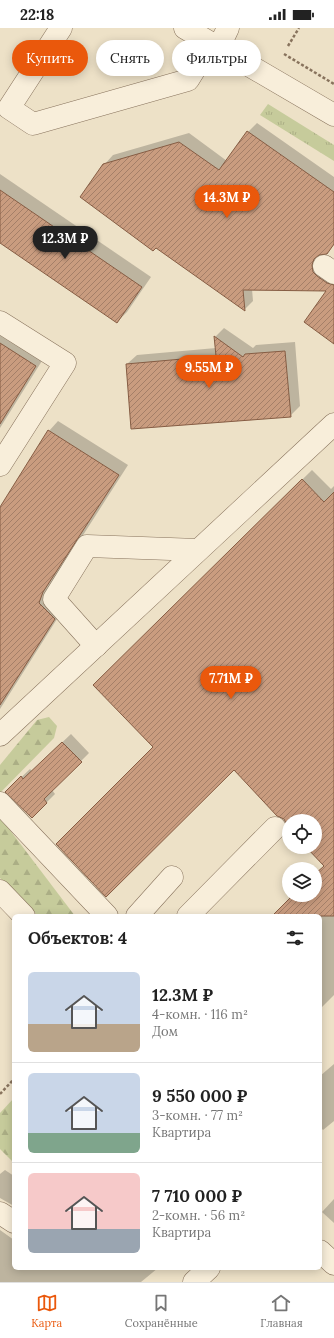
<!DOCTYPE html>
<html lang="ru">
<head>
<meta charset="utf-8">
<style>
	body { margin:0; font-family:Lora,serif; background:#f2f2f2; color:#222; height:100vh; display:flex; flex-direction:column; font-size:15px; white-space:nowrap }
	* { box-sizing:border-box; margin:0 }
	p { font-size:13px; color:#767676 }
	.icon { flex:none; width:22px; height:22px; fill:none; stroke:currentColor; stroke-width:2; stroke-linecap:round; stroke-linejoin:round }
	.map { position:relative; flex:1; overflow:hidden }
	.side { position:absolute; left:12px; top:886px; width:310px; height:356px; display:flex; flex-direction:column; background:#fff; border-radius:6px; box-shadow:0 2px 10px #0003 }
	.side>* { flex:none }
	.top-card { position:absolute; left:12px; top:12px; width:310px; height:36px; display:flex; gap:8px }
	.fabs { position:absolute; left:282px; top:786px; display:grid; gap:8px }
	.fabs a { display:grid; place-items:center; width:40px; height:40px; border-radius:50%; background:#fff; box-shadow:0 2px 10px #0003; font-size:20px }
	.price { position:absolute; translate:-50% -34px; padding:0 9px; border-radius:14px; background:#ea580c; color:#fff; font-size:13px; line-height:26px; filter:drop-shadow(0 1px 2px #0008) }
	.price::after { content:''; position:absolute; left:50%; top:24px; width:12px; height:9px; margin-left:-6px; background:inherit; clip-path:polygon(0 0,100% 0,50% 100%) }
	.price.active { background:#222; color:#fff }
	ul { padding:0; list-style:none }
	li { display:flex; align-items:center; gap:12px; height:100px; padding:0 16px }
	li+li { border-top:1px solid #e0e0e0 }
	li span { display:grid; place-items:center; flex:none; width:112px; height:80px; border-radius:6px; color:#555 }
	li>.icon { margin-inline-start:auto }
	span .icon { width:48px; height:48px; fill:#fffc; stroke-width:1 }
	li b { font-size:17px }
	h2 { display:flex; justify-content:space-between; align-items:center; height:48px; padding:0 16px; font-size:17px }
	.chip { padding:0 14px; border-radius:18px; background:#fff; box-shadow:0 2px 10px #0003; font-size:14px; line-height:36px }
	.chip.active { background:#ea580c; color:#fff }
	.status { display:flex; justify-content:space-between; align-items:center; height:28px; padding:0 20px; background:#fff; direction:ltr }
	.status svg { height:11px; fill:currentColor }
	.tab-bar { display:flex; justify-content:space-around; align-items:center; height:56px; border-top:1px solid #e0e0e0; background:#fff; font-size:11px; color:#767676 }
	.tab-bar a { display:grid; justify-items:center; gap:2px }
	.tab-bar .active { color:#ea580c }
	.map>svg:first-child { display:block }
</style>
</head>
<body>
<div class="status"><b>22:18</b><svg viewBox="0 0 49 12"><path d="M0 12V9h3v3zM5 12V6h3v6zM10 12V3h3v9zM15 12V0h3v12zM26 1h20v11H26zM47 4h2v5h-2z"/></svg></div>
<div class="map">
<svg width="334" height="1254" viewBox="0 0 334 1254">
	<defs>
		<pattern id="grass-tufts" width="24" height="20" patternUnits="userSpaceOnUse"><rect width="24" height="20" fill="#c6cb9b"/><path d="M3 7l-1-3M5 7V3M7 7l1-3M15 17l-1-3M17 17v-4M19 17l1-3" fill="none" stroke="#abae85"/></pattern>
		<pattern id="forest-firs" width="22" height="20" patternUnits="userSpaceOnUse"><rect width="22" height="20" fill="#c6cb9b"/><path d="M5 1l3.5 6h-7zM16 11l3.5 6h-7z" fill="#abae85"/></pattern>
		<pattern id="building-hatch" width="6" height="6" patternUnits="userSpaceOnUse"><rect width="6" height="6" fill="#c99c7f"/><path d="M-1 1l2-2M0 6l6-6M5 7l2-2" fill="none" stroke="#a47f68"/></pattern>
	</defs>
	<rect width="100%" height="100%" fill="#ede1c7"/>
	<path fill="url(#grass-tufts)" d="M268,76L334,117V133L260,87Z"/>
	<g fill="url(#forest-firs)">
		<path d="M49,689L57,698L54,710L0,765V737L37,692Z"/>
		<path d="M0,789L75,888H38L0,850Z"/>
		<path d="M14,1070V1135L0,1121V1085Z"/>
	</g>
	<g fill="#0003">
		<path d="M257,95L334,149V217L326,225H321L320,228L321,234L334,245V315L328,262L252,261L253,273L245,281L104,137L113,127L189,105L227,133L248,104Z"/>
		<path d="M0,146L151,249L127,284L117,294L0,214Z"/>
		<path d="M0,300L45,328L0,400Z"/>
		<path d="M224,300L253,320L256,317L295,314L300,378L290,388L127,336L137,327L216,320L215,309Z"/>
		<path d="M58,393L128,437L53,554L64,580L0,681V481L49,403Z"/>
		<path d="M312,442L331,461L334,458V967L320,981V888H273L294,867H315V847L325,838L307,819H315V793H289V799L285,791L234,741L154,719L94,657Z"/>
		<path d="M71,706L89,725L52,762L55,766L32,789L6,764L30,741L32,743Z"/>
		<path d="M334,1036V1093L323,1102L320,1099V1048Z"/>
		<path d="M5,1142L14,1148V1178L0,1170V1146Z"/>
		<path d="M334,1171V1195L322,1184Z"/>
		<path d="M0,1202L14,1212V1240H158L141,1254H0Z"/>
	</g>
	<g fill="url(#building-hatch)" stroke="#865d44">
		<path d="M247,103L334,164V216L327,226L319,227L314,231L312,237L313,244L317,248L327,255L334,257V316L304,294L326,263L243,262L245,283L156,220L153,223L80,169L103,136L179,114L219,142Z"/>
		<path d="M0,162L142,259L117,295L0,215Z"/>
		<path d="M214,308L243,329L245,326L285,323L291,389L131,401L126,336L216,328Z"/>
		<path d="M0,315L36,338L0,396Z"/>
		<path d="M48,402L119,447L43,564L39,575L55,591L0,677V479Z"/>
		<path d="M302,451L324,474L334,464V888H272L293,867H315V846L324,838L306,819H315V793H289V801L284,791L277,788L234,742L106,869L56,816L153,719L93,657Z"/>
		<path d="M62,714L82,734L44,771L47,775L32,790L5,764L21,748L23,751Z"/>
	</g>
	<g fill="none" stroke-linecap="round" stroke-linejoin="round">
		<g stroke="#88735d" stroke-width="23">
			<g id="minor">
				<path d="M61,0L9,80L33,96L188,52L211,15"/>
				<path d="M185,0L334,87"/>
				<path d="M219,19L228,0"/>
				<path d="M324,238L334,245"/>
				<path d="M0,294L65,335L0,437"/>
				<path d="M96,618L54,571L87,518L198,522"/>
				<path d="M0,707L334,396"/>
				<path d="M0,775L107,888"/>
				<path d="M0,863L24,888"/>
				<path d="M137,888L172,849"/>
				<path d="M188,888L275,800"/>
				<path d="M0,1185L14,1194"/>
				<path d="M320,1223L334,1236"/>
				<path d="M194,1254L209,1240"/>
			</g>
		</g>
		<g stroke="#88735d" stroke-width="2.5" stroke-dasharray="3 2" stroke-linecap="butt">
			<path d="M288,18L299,0"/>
			<path d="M284,26L334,56"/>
			<path d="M0,1066L14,1051"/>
		</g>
		<use href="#minor" stroke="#f8eeda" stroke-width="22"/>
	</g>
</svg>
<div class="fabs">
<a><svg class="icon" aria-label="locate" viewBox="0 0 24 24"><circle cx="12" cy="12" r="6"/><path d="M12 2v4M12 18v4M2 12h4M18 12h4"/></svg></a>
<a><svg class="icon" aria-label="layers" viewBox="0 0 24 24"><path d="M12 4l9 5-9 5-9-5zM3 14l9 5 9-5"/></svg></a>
</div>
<b class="price" style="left:227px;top:191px">14.3M ₽</b>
<b class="price active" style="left:65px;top:232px">12.3M ₽</b>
<b class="price" style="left:209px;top:361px">9.55M ₽</b>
<b class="price" style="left:231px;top:672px">7.71M ₽</b>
<div class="top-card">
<a class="chip active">Купить</a>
<a class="chip">Снять</a>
<a class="chip">Фильтры</a>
</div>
<section class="side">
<h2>Объектов: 4<svg class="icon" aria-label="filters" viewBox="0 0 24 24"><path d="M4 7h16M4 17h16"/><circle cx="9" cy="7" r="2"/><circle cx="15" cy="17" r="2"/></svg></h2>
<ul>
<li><span style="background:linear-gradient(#c9d6e8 65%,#b9a48a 0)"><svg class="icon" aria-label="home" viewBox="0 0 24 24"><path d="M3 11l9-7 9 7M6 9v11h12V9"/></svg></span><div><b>12.3M ₽</b><p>4-комн. · 116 m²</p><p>Дом</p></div></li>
<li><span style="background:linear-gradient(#c9d6e8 75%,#7fa58c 0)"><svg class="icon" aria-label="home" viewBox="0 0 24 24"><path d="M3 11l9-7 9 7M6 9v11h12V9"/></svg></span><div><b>9 550 000 ₽</b><p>3-комн. · 77 m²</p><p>Квартира</p></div></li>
<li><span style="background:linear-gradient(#f6c9c9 70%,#9aa5b1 0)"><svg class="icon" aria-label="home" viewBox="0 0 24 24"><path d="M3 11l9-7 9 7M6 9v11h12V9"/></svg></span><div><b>7 710 000 ₽</b><p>2-комн. · 56 m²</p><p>Квартира</p></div></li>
</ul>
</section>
</div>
<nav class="tab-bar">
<a class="active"><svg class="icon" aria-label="map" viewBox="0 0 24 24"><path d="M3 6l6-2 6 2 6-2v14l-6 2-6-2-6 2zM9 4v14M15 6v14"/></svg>Карта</a>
<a><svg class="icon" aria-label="saved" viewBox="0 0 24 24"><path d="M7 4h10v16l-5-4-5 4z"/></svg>Сохранённые</a>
<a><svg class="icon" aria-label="home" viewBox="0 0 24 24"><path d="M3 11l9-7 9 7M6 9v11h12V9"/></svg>Главная</a>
</nav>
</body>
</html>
